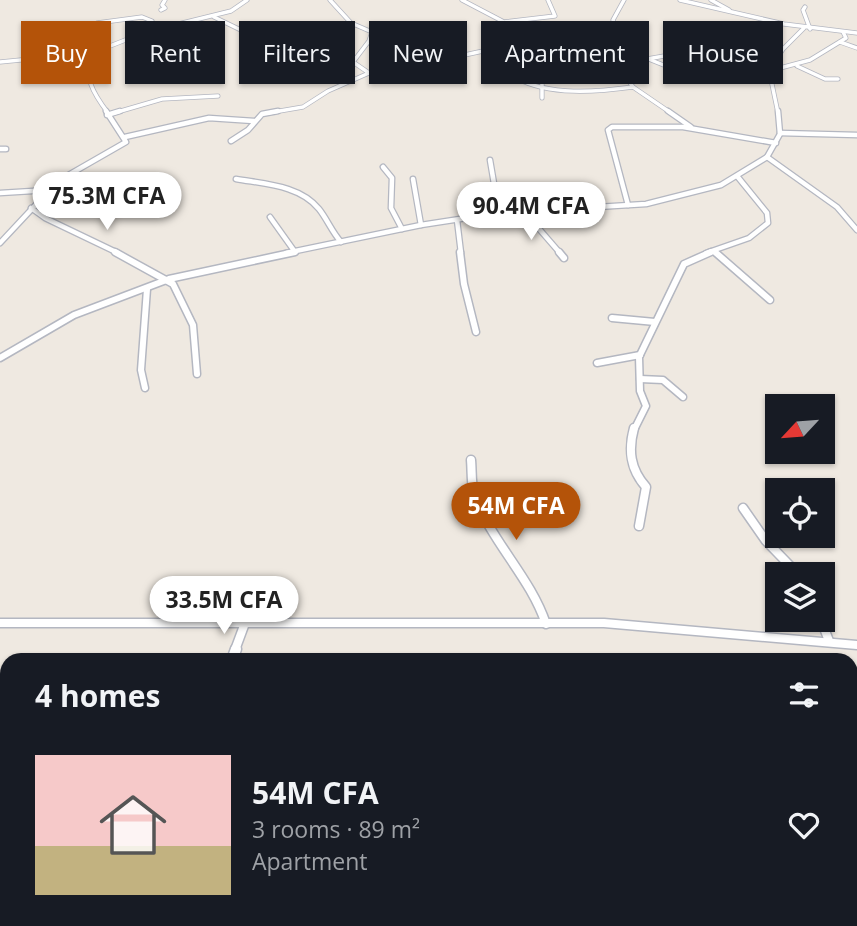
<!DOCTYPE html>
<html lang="en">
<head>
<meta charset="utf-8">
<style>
	body { margin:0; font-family:"Open Sans",sans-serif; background:#242831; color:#f1f3f6; height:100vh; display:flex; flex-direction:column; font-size:26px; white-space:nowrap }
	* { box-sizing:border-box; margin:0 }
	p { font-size:23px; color:#9ea1a6 }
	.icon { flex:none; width:38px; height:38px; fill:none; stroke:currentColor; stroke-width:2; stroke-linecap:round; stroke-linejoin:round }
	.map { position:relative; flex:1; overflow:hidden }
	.details { position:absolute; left:0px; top:653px; width:858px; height:275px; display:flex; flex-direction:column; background:#171b24; border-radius:21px 21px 0 0; box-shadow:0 2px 5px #0004 }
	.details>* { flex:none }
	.guide { position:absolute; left:21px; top:21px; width:816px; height:63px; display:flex; gap:14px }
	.needle { width:46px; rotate:244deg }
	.buttons { position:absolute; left:765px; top:394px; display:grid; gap:14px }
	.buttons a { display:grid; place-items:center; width:70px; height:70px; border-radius:0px; background:#171b24; box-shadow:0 2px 5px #0004; font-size:35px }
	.price { position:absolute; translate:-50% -60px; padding:0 16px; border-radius:24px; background:#fff; color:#222; font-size:23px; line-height:46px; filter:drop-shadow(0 2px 4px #0008) }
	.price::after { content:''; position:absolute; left:50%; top:42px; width:21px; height:16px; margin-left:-10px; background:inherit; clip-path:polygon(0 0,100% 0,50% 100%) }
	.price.selected { background:#b45309; color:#fff }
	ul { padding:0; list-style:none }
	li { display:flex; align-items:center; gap:21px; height:175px; padding:0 35px }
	li span { display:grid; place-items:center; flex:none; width:196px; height:140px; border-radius:0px; color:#555 }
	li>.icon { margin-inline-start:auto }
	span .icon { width:84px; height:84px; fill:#fffc; stroke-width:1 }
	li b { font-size:30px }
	h2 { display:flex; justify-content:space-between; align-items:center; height:84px; padding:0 35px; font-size:30px }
	.pill { padding:0 24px; border-radius:0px; background:#171b24; box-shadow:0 2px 5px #0004; font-size:24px; line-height:63px }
	.pill.selected { background:#b45309; color:#fff }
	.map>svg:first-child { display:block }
</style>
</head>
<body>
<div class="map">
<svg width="857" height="926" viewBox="0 0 857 926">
	<rect width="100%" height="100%" fill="#efe9e1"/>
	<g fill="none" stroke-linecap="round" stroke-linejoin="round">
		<g stroke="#b4b7c1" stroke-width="5">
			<g id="street-far4">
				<path d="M330,0L351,23L372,32L369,41L353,62"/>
				<path d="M462,0L504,22L555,16L548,0"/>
				<path d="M624,0L613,20L621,48L620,69L633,87L671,113"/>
				<path d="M680,0L784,24L857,33"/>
				<path d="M711,0L729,10"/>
				<path d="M805,7L803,10L810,29"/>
				<path d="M161,10L165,8L162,5L165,0"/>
				<path d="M214,17L282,50L353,62L369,73L328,91L303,107L268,113"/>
				<path d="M128,39L151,59"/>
				<path d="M840,42L857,48"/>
				<path d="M515,45L516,78C550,96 596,92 633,87"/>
				<path d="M97,50V23L142,17L152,21"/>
				<path d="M32,58L31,41L35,38H60V56"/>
				<path d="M647,59L704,49"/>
				<path d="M0,62L92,53"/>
				<path d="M542,63V98"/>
				<path d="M797,66L825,79H838"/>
				<path d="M42,68L89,71"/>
				<path d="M769,71L810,60L846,38L843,32"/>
				<path d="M410,76L433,70L460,56L506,46L590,50L621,48L671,68L702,74L741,75L769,70"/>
				<path d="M108,113C93,93 83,77 92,53L146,32L231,11L247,0"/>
				<path d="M114,113L162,99L218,96"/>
				<path d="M778,113L769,70L783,49L804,28"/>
			</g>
		</g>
		<g stroke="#b4b7c1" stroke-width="7">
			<g id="street-far3">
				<path d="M668,111L691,127"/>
				<path d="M107,115L120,111"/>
				<path d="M780,133L857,135"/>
				<path d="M125,137L209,118L254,121"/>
				<path d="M231,141L248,130L262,114L278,111"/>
				<path d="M0,149H6"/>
				<path d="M767,157L837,207L857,230"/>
				<path d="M490,160L499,213"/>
				<path d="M383,167L392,178L391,208L402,229"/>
				<path d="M236,179C264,184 300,185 319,209C327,219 332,232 341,242"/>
				<path d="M413,179L421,225"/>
				<path d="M0,193L49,190"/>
				<path d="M628,205L608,130L612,127H683L776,143"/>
				<path d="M31,208L45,218L118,253"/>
				<path d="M534,212V223L560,253"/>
				<path d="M270,217L295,252"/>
				<path d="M457,220L461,253"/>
				<path d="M0,243L58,181L126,142L106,111"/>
				<path d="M286,253L421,225L499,213L646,204L721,185L767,157L780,134L778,111"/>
				<path d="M706,253L749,238L768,223L767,213L737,176"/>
			</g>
		</g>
		<g stroke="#b4b7c1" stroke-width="9">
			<g id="street-far2">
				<path d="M115,252L173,284L193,325L197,374"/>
				<path d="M460,252L464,284L476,332"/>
				<path d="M559,252L564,258"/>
				<path d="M715,252L770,300"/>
				<path d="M612,318L655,322"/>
				<path d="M0,358L74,315L169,279L295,252"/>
				<path d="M597,363L640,355"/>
				<path d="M640,379L663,380L683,397"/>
				<path d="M145,388L141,370L147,289"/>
				<path d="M634,430L646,406L640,391L639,357L684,264L711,252"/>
			</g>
		</g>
		<g stroke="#b4b7c1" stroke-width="11">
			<g id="street-far1">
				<path d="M634,428C628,450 630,469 646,487L639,526"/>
				<path d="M471,460C472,471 471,483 474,493C490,541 530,576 546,624"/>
				<path d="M743,508L766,541L798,574"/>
				<path d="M821,620L829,641"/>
				<path d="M0,623H604L857,645"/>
				<path d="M235,650L245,623"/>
			</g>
		</g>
		<g stroke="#b4b7c1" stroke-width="13">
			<g id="street">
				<path d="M232,660L236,649"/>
				<path d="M34,926L43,920"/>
			</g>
		</g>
		<use href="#street-far4" stroke="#fff" stroke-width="3.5"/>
		<use href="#street-far3" stroke="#fff" stroke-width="4.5"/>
		<use href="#street-far2" stroke="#fff" stroke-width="6"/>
		<use href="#street-far1" stroke="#fff" stroke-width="8"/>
		<use href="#street" stroke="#fff" stroke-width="10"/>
	</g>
</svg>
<div class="buttons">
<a><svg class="needle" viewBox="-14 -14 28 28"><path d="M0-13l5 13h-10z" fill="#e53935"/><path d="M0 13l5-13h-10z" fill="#9ea1a6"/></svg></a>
<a><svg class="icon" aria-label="locate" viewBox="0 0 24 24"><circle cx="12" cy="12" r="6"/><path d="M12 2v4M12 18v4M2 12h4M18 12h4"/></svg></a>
<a><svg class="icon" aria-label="layers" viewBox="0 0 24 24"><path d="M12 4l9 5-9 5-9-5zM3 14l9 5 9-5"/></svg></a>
</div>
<b class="price" style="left:107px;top:232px">75.3M CFA</b>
<b class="price" style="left:531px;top:242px">90.4M CFA</b>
<b class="price selected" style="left:516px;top:542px">54M CFA</b>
<b class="price" style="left:224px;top:636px">33.5M CFA</b>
<div class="guide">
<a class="pill selected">Buy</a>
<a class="pill">Rent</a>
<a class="pill">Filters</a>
<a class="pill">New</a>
<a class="pill">Apartment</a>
<a class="pill">House</a>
</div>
<section class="details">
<h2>4 homes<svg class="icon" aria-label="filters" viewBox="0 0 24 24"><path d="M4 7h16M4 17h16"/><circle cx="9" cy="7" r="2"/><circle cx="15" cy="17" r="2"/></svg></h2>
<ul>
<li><span style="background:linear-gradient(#f6c9c9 65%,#c2b280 0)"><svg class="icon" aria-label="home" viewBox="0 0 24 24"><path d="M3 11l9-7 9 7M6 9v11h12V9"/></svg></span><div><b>54M CFA</b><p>3 rooms · 89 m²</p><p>Apartment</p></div><svg class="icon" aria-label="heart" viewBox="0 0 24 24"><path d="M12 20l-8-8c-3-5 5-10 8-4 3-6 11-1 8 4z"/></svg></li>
</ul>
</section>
</div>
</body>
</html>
